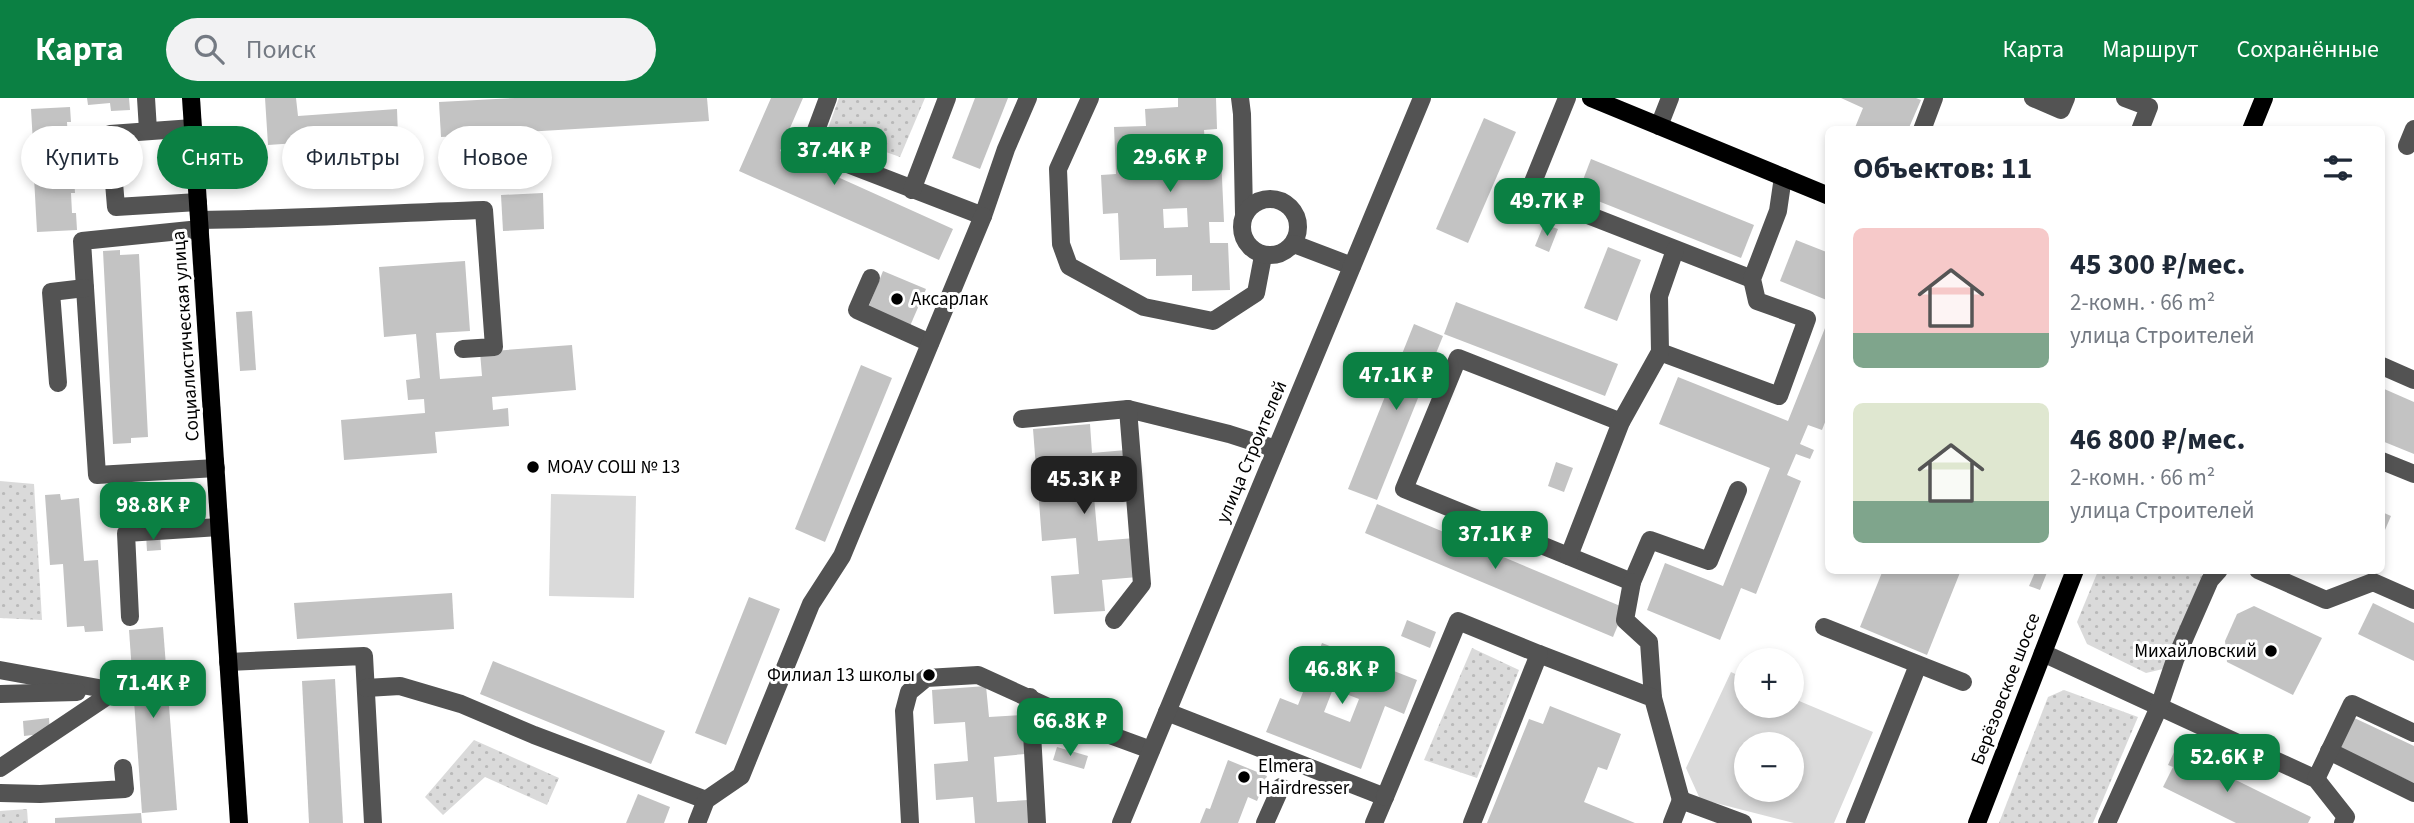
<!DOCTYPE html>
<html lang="ru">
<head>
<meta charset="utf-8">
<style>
	body { margin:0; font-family:"Source Sans 3",sans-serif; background:#f2f2f3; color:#1f2937; height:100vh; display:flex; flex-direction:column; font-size:26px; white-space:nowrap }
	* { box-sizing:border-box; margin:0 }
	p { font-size:23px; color:#747a83 }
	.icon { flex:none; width:38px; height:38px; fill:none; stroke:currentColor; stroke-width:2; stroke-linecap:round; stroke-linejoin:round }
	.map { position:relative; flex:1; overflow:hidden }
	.side { position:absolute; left:1825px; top:28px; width:560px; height:448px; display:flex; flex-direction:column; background:#fff; border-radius:10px; box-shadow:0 4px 10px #0003 }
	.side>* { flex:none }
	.top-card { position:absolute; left:21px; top:28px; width:665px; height:63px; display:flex; gap:14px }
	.fabs { position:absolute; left:1734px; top:550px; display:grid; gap:14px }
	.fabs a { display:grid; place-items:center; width:70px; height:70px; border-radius:50%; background:#fff; box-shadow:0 4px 10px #0003; font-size:35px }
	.price { position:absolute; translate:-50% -60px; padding:0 16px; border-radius:14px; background:#0b8043; color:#fff; font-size:23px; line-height:46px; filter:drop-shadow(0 2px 4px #0008) }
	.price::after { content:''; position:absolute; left:50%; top:42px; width:21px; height:16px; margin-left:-10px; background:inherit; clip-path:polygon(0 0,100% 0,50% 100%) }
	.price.active { background:#222; color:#fff }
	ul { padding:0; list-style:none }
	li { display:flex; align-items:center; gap:21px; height:175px; padding:0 28px }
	li span { display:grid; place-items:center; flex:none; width:196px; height:140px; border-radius:10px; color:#555 }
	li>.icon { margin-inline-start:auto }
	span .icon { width:84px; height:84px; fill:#fffc; stroke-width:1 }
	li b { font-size:30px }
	h2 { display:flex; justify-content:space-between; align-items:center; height:84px; padding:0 28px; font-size:30px }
	.pill { padding:0 24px; border-radius:32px; background:#fff; box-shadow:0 4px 10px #0003; font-size:24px; line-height:63px }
	.pill.active { background:#0b8043; color:#fff }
	header { display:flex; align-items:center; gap:42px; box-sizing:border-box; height:98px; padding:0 35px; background:#0b8043; color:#fff }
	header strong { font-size:33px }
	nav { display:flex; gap:38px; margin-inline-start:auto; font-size:24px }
	.search { width:490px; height:63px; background:#f2f2f3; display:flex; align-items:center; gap:18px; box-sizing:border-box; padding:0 24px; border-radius:38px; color:#747a83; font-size:26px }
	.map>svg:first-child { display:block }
</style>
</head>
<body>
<header>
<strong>Карта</strong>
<div class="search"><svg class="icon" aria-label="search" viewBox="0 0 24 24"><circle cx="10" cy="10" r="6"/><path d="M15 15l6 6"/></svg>Поиск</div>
<nav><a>Карта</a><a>Маршрут</a><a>Сохранённые</a></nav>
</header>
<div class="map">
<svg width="2414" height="725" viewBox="0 0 2414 725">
	<defs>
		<pattern id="grass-dots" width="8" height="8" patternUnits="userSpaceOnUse" patternTransform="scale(1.75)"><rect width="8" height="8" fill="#dadada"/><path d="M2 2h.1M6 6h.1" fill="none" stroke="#b9b9b9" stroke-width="1.8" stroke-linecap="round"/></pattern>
	</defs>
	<rect width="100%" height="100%" fill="#fff"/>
	<g fill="url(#grass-dots)">
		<path d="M839,0H925L900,59L827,33Z"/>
		<path d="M0,383L34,386L42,522L0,520Z"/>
		<path d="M2098,473H2204L2163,571L2146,575L2087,546L2077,524Z"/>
		<path d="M1472,550L1519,572L1477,680L1424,662Z"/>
		<path d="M2064,592L2138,619L2093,725H1999L2048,599Z"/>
		<path d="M474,642L559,680L547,707L485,679L443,717L425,699Z"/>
		<path d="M27,711L28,725H0V713Z"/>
	</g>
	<g fill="#dadada" fill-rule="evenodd">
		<path d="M551,396L636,398L634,500L549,498Z"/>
		<path d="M1731,574L1746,581V607H1792V600L1873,634L1834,725H1794L1700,701L1686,670ZM1746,646H1792V691H1746Z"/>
	</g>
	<g fill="#c3c3c3" fill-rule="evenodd">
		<path d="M87,0H129L130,12L111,13L110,5L88,7Z"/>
		<path d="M265,0H296L298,18L397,11L398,38L268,47Z"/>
		<path d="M515,0H707L709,23L441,39L439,4Z"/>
		<path d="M771,0H803L780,53L953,131L939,162L739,73Z"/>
		<path d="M975,0H1008L980,71L952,60Z"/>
		<path d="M1178,0H1216L1217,31L1204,32L1206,59L1221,58L1224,124H1209L1210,145H1228L1230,192L1192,193V177L1156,178V161L1120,162L1118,115L1103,116L1101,77L1116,76L1114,29L1146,28L1145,11L1178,9ZM1185,55L1186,77L1160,78L1159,56ZM1187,110L1188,129L1164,130L1163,111Z"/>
		<path d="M1841,0H1916L1921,2L1908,32L1894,30L1893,32H1854L1863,10Z"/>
		<path d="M70,9L71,24H67L68,42H72L73,60H69L70,78H74L75,95H71L72,115H76L77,132L37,134L34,79L38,78L37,63H34L31,11Z"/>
		<path d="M1484,20L1516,34L1468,145L1436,131Z"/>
		<path d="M1591,61L1754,127L1741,160L1578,95Z"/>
		<path d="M543,95L544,131L503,133L501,97Z"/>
		<path d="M1544,126L1558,131L1549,154L1535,148Z"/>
		<path d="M1796,142L1829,155V203L1780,183Z"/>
		<path d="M1608,149L1641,162L1617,223L1584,210Z"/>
		<path d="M120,152V157L139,156L148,339L131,340V345L113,346L103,153Z"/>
		<path d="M465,163L470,233L436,235L440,281L482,278L480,254L572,247L576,292L492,299L493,312L508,310L509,328L435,334L437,355L344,362L341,322L425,315L424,301L408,302L406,282L420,280L416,236L384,239L379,169Z"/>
		<path d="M883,173L926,191L910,228L868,210Z"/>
		<path d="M1456,204L1618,266L1605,298L1444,236Z"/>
		<path d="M252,213L256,272L240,273L236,214Z"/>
		<path d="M1829,220V314L1822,332L1808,327L1800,346L1814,352L1810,361L1796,356L1787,377L1801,383L1756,496L1741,490L1720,542L1647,512L1665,465L1723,488L1770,370L1659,326L1678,279L1788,323Z"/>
		<path d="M1414,226L1443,238L1377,402L1348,391Z"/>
		<path d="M861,267L892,280L825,444L795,431Z"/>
		<path d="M2382,290L2414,304V356L2382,343Z"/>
		<path d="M1090,326L1092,355L1126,352L1130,397L1094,399L1098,443L1135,440L1138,479L1102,482L1105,513L1054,516L1051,478L1079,476L1076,440L1042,443L1039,403L1076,400L1073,367L1036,370L1033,331Z"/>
		<path d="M1556,364L1573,370L1564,394L1548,388Z"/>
		<path d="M60,396L61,402L79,400L84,463L98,462L103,533L85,534L84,528L67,529L63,466L50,467L45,397Z"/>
		<path d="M1377,406L1625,510L1613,539L1365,435Z"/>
		<path d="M2382,414L2391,418L2382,439Z"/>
		<path d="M146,436H160L161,452L147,453Z"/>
		<path d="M1883,472H1961L1927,557L1860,529Z"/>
		<path d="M2036,472H2048L2040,492L2029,488Z"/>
		<path d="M452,495L454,531L297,541L294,505Z"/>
		<path d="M749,499L780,511L726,647L695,635Z"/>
		<path d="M2373,505L2414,525V563L2358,536Z"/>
		<path d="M2254,508L2322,540L2293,597L2227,564L2225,543L2237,516Z"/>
		<path d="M1407,522L1436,534L1430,550L1401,538Z"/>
		<path d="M163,529L177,712L142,715L129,532Z"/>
		<path d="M1322,545L1417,582L1404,616L1385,608L1361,671L1266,634L1280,600L1298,607ZM1333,591L1359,601L1350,624L1324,614Z"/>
		<path d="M493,563L665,633L651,666L480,596Z"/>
		<path d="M335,581L343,725H309L302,583Z"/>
		<path d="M986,588L989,619L1023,617L1025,656L994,659L997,704L1028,702L1029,725H975L973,699L936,702L934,666L968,663L965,624L934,626L932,592Z"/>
		<path d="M1550,608L1621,636L1607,672L1598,669L1584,704L1635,725H1487L1529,621L1543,626Z"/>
		<path d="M2348,617L2414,648V685L2334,647Z"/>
		<path d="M49,620L50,635L24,638L23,623Z"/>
		<path d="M1057,649L1088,658L1084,671L1053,662Z"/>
		<path d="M2175,652L2311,719L2308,725H2236L2163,689L2173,669L2168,667Z"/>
		<path d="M1228,662L1267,678L1257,703L1248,699L1238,725H1200L1206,710L1210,711Z"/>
		<path d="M638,696L670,709L664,725H626Z"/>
		<path d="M141,715L142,725H55V720Z"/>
	</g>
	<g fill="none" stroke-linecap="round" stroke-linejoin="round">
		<g stroke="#535353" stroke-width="18">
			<path d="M146,0L148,32"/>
			<path d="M828,0L809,51L983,118L1006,51L1028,0"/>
			<path d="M1090,0L1058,71L1061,146L1069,168L1144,209L1213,223L1256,195L1263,158"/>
			<path d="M1240,0L1242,16L1244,116"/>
			<path d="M1567,0L1529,94L1752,181"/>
			<path d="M2033,0L2061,12L2066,0"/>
			<path d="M2125,0L2149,9L2140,32"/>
			<path d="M1659,28L1670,0"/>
			<path d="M193,30L110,36L116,109L198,104"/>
			<path d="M1922,32L1934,0"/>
			<path d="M2407,48L2414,31"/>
			<path d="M912,92L947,0"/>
			<circle cx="1270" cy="129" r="28"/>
			<path d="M200,122C295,121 389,115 484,112L494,249L463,251"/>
			<path d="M200,131L82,143L97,377L216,370"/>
			<path d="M1294,146L1352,168"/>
			<path d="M871,180L857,212L930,245"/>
			<path d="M1660,254L1779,298L1807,221L1757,203L1752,181L1778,113L1783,79"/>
			<path d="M2382,268L2414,282"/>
			<path d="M58,285L51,194L85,190"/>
			<path d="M1022,321L1128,311L1229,336L1276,351"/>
			<path d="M1621,324L1458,260L1404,391L1632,484L1650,442L1709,463L1738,392"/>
			<path d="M2382,363L2414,376"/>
			<path d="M1569,458L1621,324L1660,254L1659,198L1675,152"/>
			<path d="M2258,472L2326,502L2373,484L2414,502"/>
			<path d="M1632,484L1625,522L1649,544L1653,600"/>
			<path d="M130,519L126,435L219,429"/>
			<path d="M1114,522L1142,486L1128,311"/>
			<path d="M1824,529L1963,584"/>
			<path d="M2043,555L2316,681L2346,719L2343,725"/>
			<path d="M1539,556L1653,600L1681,702"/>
			<path d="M228,564L364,558L373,725"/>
			<path d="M0,572L115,593L0,670"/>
			<path d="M366,590L400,588L461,606L534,637L706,702"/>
			<path d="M0,596L77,594"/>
			<path d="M1030,599L1037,725"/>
			<path d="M1167,614L1385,699L1374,725"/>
			<path d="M2329,653L2414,695"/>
			<path d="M2316,681L2352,606L2414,635"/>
			<path d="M0,695L40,696L125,691L123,670"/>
			<path d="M1385,699L1458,523L1539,556L1472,725"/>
			<path d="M697,725L706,702L741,678L811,506L842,458L983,118"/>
			<path d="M910,725L904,613L909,594L926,580L978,577L1110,637L1151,652"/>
			<path d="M1121,725L1422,0"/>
			<path d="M1265,725L1281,689"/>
			<path d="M1672,725L1681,702L1743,725"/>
			<path d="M1855,725L1918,567"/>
			<path d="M2107,725L2159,609L2175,562L2210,482L2219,472"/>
		</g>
		<g stroke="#000" stroke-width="18">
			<path d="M191,0L239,725"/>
			<path d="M1591,0L1829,98"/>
			<path d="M2251,32L2264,0"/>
			<path d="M1977,725L2075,472"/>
		</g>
	</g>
	<g fill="#000" stroke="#fff" stroke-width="2.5">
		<circle cx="897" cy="201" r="7"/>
		<circle cx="533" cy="369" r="7"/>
		<circle cx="2271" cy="553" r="7"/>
		<circle cx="929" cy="577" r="7"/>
		<circle cx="1244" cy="679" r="7"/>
	</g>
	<g text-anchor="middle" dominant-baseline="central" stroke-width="6" stroke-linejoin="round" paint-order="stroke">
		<g font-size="19" fill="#000" stroke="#fff" text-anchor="start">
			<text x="911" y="201">Аксарлак</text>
			<text x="547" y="369">МОАУ СОШ № 13</text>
			<text x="2257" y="553" text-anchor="end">Михайловский</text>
			<text x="915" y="577" text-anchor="end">Филиал 13 школы</text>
			<text x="1258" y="668">Elmera<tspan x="1258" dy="22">Hairdresser</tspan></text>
		</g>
		<g font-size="19" fill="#000" stroke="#fff">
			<text transform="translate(186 238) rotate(-94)">Социалистическая улица</text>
			<text transform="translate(1252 354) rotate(-67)">улица Строителей</text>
			<text transform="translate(2006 591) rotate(-69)">Берёзовское шоссе</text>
		</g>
	</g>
</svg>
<div class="fabs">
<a>+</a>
<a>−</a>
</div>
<b class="price" style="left:834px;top:89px">37.4K ₽</b>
<b class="price" style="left:1170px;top:96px">29.6K ₽</b>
<b class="price" style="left:1547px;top:140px">49.7K ₽</b>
<b class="price" style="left:1396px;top:314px">47.1K ₽</b>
<b class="price active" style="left:1084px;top:418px">45.3K ₽</b>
<b class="price" style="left:153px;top:444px">98.8K ₽</b>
<b class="price" style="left:1495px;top:473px">37.1K ₽</b>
<b class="price" style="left:1342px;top:608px">46.8K ₽</b>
<b class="price" style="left:153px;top:622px">71.4K ₽</b>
<b class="price" style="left:1070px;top:660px">66.8K ₽</b>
<b class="price" style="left:2227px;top:696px">52.6K ₽</b>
<div class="top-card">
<a class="pill">Купить</a>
<a class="pill active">Снять</a>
<a class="pill">Фильтры</a>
<a class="pill">Новое</a>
</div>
<section class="side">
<h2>Объектов: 11<svg class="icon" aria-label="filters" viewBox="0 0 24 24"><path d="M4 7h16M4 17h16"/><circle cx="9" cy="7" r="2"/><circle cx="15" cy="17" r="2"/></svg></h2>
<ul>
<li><span style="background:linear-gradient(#f6c9c9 75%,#7fa58c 0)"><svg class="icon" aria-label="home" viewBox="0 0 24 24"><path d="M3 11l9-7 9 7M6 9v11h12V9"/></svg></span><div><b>45 300 ₽/мес.</b><p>2-комн. · 66 m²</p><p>улица Строителей</p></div></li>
<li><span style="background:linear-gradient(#dfe7d0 70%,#7fa58c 0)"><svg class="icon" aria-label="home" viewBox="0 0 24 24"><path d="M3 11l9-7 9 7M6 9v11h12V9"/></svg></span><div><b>46 800 ₽/мес.</b><p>2-комн. · 66 m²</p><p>улица Строителей</p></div></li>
</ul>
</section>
</div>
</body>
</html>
